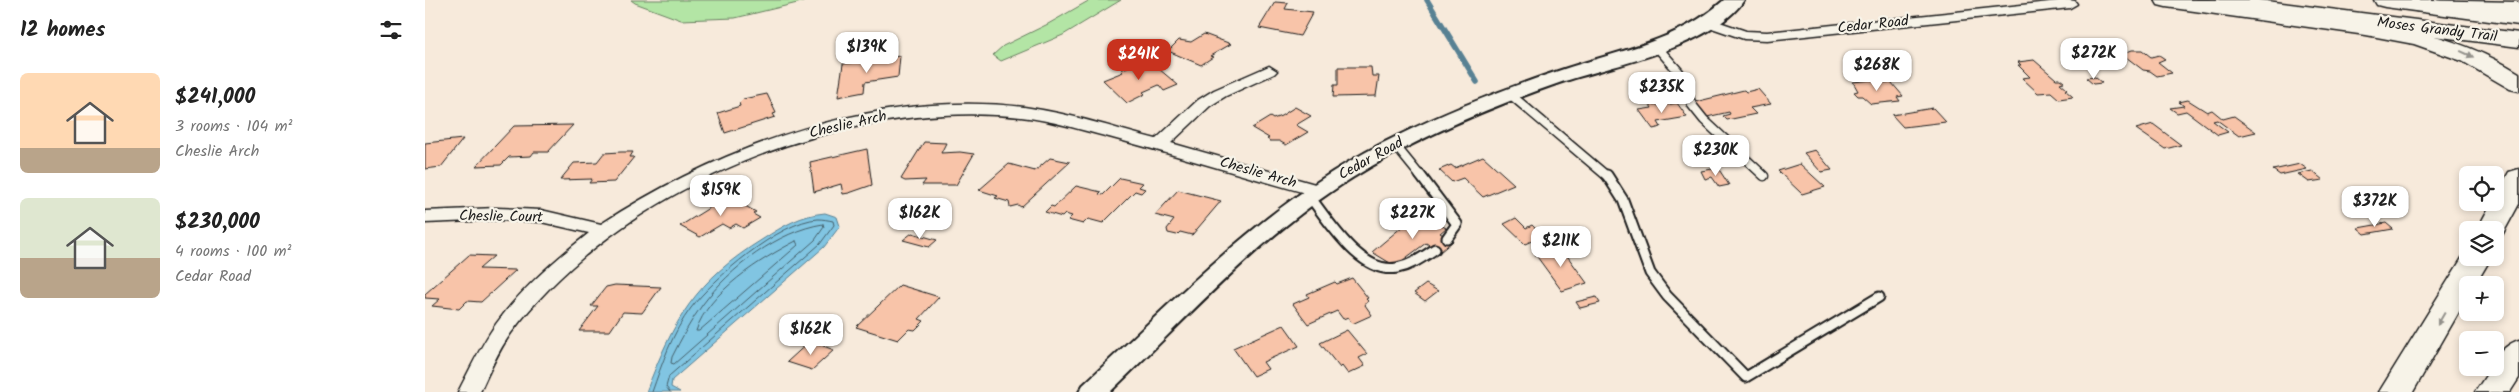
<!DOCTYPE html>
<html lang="en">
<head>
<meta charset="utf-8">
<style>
	body { margin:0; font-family:Kalam,sans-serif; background:#f6f6f6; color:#222; height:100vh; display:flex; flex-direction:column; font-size:19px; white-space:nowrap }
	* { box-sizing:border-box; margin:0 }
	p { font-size:16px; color:#767676 }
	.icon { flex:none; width:28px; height:28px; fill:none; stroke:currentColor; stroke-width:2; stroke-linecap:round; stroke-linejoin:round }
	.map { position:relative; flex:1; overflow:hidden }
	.side { display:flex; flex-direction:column; background:#fff; width:425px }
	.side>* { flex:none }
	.controls { position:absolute; left:2034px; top:166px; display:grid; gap:10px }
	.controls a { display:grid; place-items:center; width:45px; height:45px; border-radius:8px; background:#fff; box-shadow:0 2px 8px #0003; font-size:25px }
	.price { position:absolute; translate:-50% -42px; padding:0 11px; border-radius:10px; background:#fff; color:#222; font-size:16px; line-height:32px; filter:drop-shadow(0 1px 2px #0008) }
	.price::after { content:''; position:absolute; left:50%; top:30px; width:15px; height:11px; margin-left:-8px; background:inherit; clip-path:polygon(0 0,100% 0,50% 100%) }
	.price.on { background:#c8321e; color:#fff }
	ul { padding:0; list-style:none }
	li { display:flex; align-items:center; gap:15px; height:125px; padding:0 20px }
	li span { display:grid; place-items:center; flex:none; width:140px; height:100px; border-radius:8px; color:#555 }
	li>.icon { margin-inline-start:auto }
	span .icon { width:60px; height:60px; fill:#fffc; stroke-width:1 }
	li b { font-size:21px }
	h2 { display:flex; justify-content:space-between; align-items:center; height:60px; padding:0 20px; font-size:21px }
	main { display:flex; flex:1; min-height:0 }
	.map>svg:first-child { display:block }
</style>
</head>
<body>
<main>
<section class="side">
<h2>12 homes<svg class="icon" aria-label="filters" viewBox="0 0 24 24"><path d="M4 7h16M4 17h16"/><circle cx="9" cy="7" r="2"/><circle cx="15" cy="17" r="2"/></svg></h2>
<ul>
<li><span style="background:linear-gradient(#ffd9b3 75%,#b9a48a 0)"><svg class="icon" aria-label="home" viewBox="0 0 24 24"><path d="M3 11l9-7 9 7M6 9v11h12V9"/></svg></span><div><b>$241,000</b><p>3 rooms · 104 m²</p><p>Cheslie Arch</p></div></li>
<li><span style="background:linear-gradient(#dfe7d0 60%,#b9a48a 0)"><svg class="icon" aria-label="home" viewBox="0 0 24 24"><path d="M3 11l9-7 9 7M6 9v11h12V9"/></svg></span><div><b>$230,000</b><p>4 rooms · 100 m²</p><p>Cedar Road</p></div></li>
</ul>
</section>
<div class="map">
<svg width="2094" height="392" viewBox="0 0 2094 392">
	<rect width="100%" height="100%" fill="#f7eadb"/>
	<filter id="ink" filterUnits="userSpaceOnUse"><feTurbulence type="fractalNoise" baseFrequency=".02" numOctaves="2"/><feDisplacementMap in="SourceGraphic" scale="10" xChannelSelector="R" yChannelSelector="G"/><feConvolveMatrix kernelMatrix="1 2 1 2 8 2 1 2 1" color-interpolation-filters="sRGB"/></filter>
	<g filter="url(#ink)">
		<g fill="#b3e5a5" stroke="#688060">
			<path d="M206,0H385L310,18L256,20L210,3Z"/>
			<path d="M665,0H696L638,35L576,61L568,55L578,46L623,24Z"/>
		</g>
		<path fill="#81c5e2" stroke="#598193" d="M400,213L412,217L415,226L399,247L247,380L246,387L255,392H221C249,319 270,281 338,239C358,226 376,215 400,213Z"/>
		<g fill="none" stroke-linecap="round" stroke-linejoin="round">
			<g stroke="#44606b" stroke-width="1">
				<path d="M398,224L399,227L390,240L249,364L246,363L247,357C256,339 266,320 278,304C305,268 353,231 398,224Z"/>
				<path d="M371,241L373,245L274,331H271C283,292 336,259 371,241Z"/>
				<path d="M227,392C237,364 247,333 266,308C288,279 355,221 393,219C398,219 403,220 408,221L409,225L395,244L244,376L241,387L245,392"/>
			</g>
			<path stroke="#598193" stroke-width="5.5" d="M1002,0L1052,82"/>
		</g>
		<g fill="#f8c4a9" stroke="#1c1c1c">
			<path d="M850,2L863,3L860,9L888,12L875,36L834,28Z"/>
			<path d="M779,34L806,44L785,56L788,57L776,65L743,51L754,40L766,42Z"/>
			<path d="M1707,50H1717L1726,57L1734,55L1740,59L1733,62L1747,73L1732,76L1725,71L1718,70L1697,54Z"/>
			<path d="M475,56L473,77L440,82L439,92L413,97L418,64Z"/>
			<path d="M1609,60L1631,79H1635L1639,82L1635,83L1642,89L1640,90L1648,97L1634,99L1626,92L1613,93L1597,78L1605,77L1593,65H1596L1593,62Z"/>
			<path d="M726,61L736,68L734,69L753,85L739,91L734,85L718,92L720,94L702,103L678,80L698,72L696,70L707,65L710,68Z"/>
			<path d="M913,67H946L947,76H954L951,96L908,97L909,85H913Z"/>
			<path d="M1670,77L1677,83L1668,84L1661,78Z"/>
			<path d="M1447,80L1453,83L1466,82L1478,96L1472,97L1475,101L1446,104L1437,96H1433L1429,92L1433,91L1428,82Z"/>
			<path d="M1333,89L1346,104L1325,108L1331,114L1302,120L1298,116L1305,114L1304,112L1282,117L1270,102L1319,90L1321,92Z"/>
			<path d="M342,94L351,113L348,114L350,117L300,133L293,113L315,106L314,103L318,99Z"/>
			<path d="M1763,100L1782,112L1787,110L1798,119L1809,116L1831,132L1814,136L1792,120L1788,121L1803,132L1793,135L1761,111L1752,113L1745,108L1759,106L1754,102Z"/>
			<path d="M1252,103L1262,117L1233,122L1236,127L1228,129L1214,110L1227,108L1225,105L1232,104L1233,106Z"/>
			<path d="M870,107L886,116L871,125L883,132L861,145L854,141H845L842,139L844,138L827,128L845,117L848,119L856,116Z"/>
			<path d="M1508,108L1521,122L1478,127L1467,115Z"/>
			<path d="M1728,124L1756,145L1740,149L1711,129Z"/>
			<path d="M148,125L123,152H109L106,156L84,157L76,165L51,166L89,126Z"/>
			<path d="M38,139L16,167L0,169V143Z"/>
			<path d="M499,142L521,143L516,153L535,152L549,154L531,185H497L501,180L480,181L476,179Z"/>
			<path d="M442,149L447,185L424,193L418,194L416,184L389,192L385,162Z"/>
			<path d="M1390,150L1407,170L1396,172L1379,153Z"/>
			<path d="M196,152H208L205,157H209L189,182L164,183L167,179L135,180L149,163L172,162L179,153Z"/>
			<path d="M1058,156L1089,184L1058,197L1038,178L1027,182L1014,170L1026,165L1030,168Z"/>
			<path d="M625,158L645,162L596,207L593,205L585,207L584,202L570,198L573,196L554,190L584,164L610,171Z"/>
			<path d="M1375,164L1400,187L1377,194L1353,171Z"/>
			<path d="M1875,164L1882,169L1855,175L1848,170Z"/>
			<path d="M1293,168L1304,185L1294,187L1287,177L1280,179L1276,171Z"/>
			<path d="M1887,171L1898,180L1884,182L1873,174Z"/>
			<path d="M695,178L718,183L714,187L720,189L716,193L710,191L678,223L663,219L658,224L643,220L647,216L640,214L637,217L620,212L626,206L629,207L651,186L676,192L674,194L678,195Z"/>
			<path d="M753,190L796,201L767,235L755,232L752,235L743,233L742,229L749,220L730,215Z"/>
			<path d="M300,198L304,200L306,198L331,212L328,214L335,218L318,228L311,224L304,228L297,224L275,237L255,226Z"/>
			<path d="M998,214L1021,228L1015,233L1028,241L1015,252L1001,243L970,266L947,252L984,221L987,222Z"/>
			<path d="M1091,218L1101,228L1107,225L1118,236L1100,244L1079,224Z"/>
			<path d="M1961,223L1968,229L1940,234L1933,228Z"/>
			<path d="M487,233L512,240L504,247L478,240Z"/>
			<path d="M1135,246L1162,283L1137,291L1110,254Z"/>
			<path d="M44,255L69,256L54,269L91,270L56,302L42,301L34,309L7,306L15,299L0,298V294Z"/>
			<path d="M927,278L943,298L941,299L943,301L940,305L947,315L927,324L923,317L918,319L912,311L883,324L868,304L884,297L882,294L910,282L912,284Z"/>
			<path d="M1001,284L1013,291L1000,301L989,293Z"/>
			<path d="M190,285L236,287L217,313L198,312L185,331H154L173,306H166L181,287Z"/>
			<path d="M475,285L514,297L494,319L499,321L490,330L484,329L473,340L431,327Z"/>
			<path d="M1171,297L1175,303L1155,308L1151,302Z"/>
			<path d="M859,325L874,346L838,362L843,369L828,376L808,348Z"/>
			<path d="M922,330L942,354L934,358L940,366L923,374L917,366L915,368L895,343Z"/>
			<path d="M385,341L409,350L387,370L362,362Z"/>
		</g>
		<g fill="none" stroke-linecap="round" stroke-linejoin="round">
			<g stroke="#1c1c1c" stroke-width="11">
				<g id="service-far1">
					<path d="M1232,47L1254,72L1267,105L1279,120L1339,176"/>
					<path d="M1086,95L1183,177"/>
					<path d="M970,145L996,177"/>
				</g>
			</g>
			<g stroke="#1c1c1c" stroke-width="13">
				<g id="service">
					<path d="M995,175L1032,224L1022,238"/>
					<path d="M1182,175L1198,200L1225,273L1242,296L1321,377L1454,297"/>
					<path d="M885,197C904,221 936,275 972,268C987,265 998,257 1010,249"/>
				</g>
			</g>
			<g stroke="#1c1c1c" stroke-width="3">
				<g id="minor">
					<path d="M1643,0L1650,1L1652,4L1645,8L1342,40L1319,39L1278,25L1276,22L1283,18L1321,31L1342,32Z"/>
					<path d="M844,66L852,71L849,74L801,96L785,106L746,143L897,186L900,190L897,194L891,196C822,177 754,156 684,137C655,130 627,120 596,117C417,97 194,188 86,333C73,351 64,372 55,392H33C45,369 56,345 71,324C96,289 130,260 164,233L116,222L72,220L0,223V211L72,208L116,210L176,224C299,144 451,90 599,107C644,113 688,128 731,139L773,100L789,90Z"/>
				</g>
			</g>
			<g stroke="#1c1c1c" stroke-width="4">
				<path id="tertiary" d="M1299,0H1319C1286,48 1188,65 1134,83C1063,108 991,138 927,178C836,235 762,318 685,392H654L658,385C757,293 851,193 974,135C1026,110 1081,88 1136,70C1193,51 1254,41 1299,0Z"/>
			</g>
			<g stroke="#1c1c1c" stroke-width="3">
				<g id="primary">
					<path d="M1771,0H1834L2094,33V47L1782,7L1774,5Z"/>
					<path d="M1949,0H2009L2094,11V25L1960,7L1952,5Z"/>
				</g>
			</g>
			<g stroke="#1c1c1c" stroke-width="3">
				<g id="trunk">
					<path d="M1730,0C1748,0 1766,0 1783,0C1813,2 1844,8 1873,12C1950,21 2028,31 2094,73V91L2085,89L2037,61L1989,44L1941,35L1741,7L1733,5Z"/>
					<path d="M2094,169V204L2076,237L2070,238V230H2052L2067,202H2070V197L2084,172Z"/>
					<path d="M2042,250V258H2066L2050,285H2042V298L1988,392H1954Z"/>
				</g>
			</g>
			<g stroke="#1c1c1c" stroke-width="3">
				<g id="motorway">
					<path d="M1984,0L2094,2V16L1992,11L1984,9L1981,4Z"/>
					<path d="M2094,340V378L2085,392H2050L2066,368H2070C2070,354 2082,344 2094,340Z"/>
				</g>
			</g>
			<use href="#service-far1" stroke="#f7f3e8" stroke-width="8"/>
			<use href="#service" stroke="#f7f3e8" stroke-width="9"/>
			<use href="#minor" fill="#f7f3e8" fill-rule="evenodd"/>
			<use href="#tertiary" fill="#f7f3e8" fill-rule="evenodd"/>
			<use href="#primary" fill="#f7f3e8" fill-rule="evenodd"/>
			<use href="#trunk" fill="#f7f3e8" fill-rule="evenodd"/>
			<use href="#motorway" fill="#f7f3e8" fill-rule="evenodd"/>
		</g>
		<defs><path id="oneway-solid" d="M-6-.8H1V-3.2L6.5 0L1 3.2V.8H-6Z" transform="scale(1.25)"/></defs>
		<g fill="#94928c">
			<use href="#oneway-solid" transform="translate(2042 54) rotate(25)"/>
			<use href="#oneway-solid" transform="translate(2016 319) rotate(120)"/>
		</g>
	</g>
	<g text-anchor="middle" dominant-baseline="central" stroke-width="4.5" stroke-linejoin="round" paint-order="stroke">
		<g font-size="15" fill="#1c1c1c" stroke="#f7f3e8">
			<text transform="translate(1448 25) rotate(-6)">Cedar Road</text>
			<text transform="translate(2012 30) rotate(7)">Moses Grandy Trail</text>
			<text transform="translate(423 125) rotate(-13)">Cheslie Arch</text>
			<text transform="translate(946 159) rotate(-29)">Cedar Road</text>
			<text transform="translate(833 173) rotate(16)">Cheslie Arch</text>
			<text transform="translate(76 217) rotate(1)">Cheslie Court</text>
		</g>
	</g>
</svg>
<div class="controls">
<a><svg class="icon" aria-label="locate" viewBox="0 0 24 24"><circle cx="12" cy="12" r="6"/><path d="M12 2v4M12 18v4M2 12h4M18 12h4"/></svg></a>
<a><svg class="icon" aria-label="layers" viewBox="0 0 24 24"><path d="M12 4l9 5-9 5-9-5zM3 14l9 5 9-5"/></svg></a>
<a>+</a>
<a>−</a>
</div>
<b class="price" style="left:442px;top:74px">$139K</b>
<b class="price" style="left:1669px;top:80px">$272K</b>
<b class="price on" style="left:714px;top:81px">$241K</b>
<b class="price" style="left:1452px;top:92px">$268K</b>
<b class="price" style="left:1237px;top:114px">$235K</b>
<b class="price" style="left:1291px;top:177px">$230K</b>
<b class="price" style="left:296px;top:217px">$159K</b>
<b class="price" style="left:1950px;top:228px">$372K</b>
<b class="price" style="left:495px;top:240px">$162K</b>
<b class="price" style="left:988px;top:240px">$227K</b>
<b class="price" style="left:1136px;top:268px">$211K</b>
<b class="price" style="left:386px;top:356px">$162K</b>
</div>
</main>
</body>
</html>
